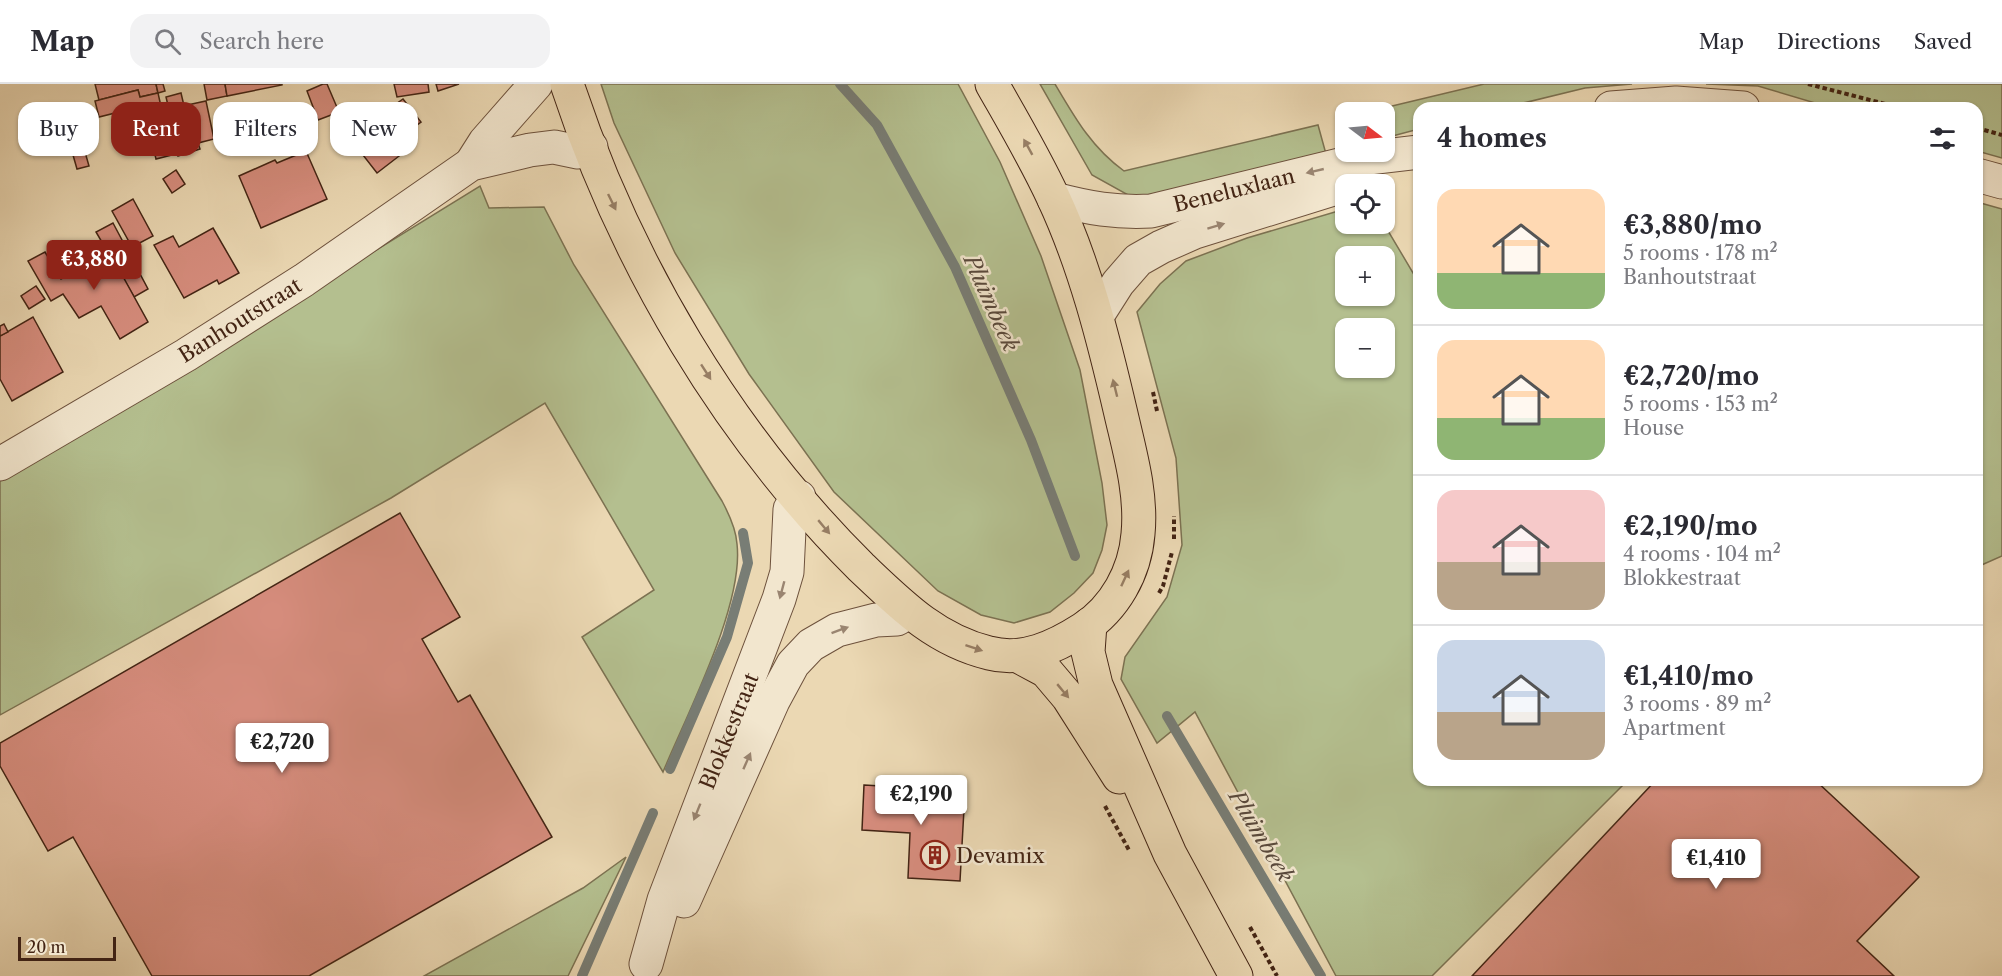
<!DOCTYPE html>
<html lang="en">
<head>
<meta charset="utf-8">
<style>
	body { margin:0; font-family:"Libre Caslon Text",serif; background:#f2f2f3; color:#2b2b33; height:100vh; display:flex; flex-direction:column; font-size:22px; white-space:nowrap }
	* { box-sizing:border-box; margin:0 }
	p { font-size:20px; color:#7c7c81 }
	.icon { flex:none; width:33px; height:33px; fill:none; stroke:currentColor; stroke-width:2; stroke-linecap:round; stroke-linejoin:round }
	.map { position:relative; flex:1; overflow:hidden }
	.sheet { position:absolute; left:1413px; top:18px; width:570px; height:684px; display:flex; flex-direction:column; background:#fff; border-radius:18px; box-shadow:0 2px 4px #0004 }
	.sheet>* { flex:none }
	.top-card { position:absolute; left:18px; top:18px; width:570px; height:54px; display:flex; gap:12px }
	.needle { width:39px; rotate:106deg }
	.fabs { position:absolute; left:1335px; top:18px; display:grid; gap:12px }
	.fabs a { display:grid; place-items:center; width:60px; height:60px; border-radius:12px; background:#fff; box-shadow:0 2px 4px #0004; font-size:30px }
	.scale { position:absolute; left:18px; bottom:15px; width:98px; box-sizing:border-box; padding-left:6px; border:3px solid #432414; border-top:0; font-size:16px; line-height:21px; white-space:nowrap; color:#432414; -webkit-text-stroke:4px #f2e6ce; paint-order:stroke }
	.price { position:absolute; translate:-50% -51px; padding:0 14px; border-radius:6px; background:#fff; color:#222; font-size:20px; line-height:39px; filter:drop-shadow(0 2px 3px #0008) }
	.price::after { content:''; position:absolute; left:50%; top:36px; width:18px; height:14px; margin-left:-9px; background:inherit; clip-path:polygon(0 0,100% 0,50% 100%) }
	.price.active { background:#8f2418; color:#fff }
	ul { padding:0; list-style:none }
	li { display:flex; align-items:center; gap:18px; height:150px; padding:0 24px }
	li+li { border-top:2px solid #e1e1e2 }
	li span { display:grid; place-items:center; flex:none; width:168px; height:120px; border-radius:18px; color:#555 }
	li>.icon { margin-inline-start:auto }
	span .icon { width:72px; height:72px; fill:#fffc; stroke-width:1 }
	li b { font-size:26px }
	h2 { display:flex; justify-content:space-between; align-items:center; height:72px; padding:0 24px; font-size:26px }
	.tag { padding:0 21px; border-radius:18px; background:#fff; box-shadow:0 2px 4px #0004; font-size:21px; line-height:54px }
	.tag.active { background:#8f2418; color:#fff }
	header { display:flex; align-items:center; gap:36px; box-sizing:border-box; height:84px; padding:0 30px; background:#fff; border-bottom:2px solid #e1e1e2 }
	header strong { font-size:28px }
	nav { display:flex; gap:33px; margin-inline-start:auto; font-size:21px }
	.search { width:420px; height:54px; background:#f2f2f3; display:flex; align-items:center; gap:15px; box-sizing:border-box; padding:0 21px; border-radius:18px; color:#7c7c81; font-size:22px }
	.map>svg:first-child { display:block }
</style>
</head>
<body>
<header>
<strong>Map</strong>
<div class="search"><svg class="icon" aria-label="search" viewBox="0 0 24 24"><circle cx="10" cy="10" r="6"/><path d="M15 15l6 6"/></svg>Search here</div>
<nav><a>Map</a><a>Directions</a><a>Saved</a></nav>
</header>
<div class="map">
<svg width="2002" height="892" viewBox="0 0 2002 892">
	<rect width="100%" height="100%" fill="#ebd8b3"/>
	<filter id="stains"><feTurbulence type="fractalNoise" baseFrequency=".00333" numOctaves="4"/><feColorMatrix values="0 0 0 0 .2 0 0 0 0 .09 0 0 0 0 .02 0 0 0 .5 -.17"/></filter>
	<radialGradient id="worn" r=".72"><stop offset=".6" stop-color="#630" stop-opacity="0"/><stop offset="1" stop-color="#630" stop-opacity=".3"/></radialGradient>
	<g fill="#b4bf8f" stroke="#7c7252" stroke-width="1.5" fill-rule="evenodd">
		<path d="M601,0H958L1000,78L1041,172L1080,286L1102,399L1107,441L1102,466L1093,489L1074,509L1050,528L1014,539L981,531L938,507L834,408L749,290L675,169L614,39Z"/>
		<path d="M1040,0H1055C1075,34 1092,64 1124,87L1318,41L1326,70L1137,116L1092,91Z"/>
		<path d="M1484,0H1632L1585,4L1503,24H1419V45L1385,54L1384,28H1367Z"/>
		<path d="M1706,0H2002V74L1977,67V24H1832L1758,2Z"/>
		<path d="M480,102L489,124L544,123L574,181L722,417C729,430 736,445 737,460C744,521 687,630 663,688L582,553L654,506L545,319L391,414L0,631V393L117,326Z"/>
		<path d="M1977,118L2002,125V472L1977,483Z"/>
		<path d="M1345,125L1346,140H1384L1419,199V696H1628L1432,892H1336L1195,628L1157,659L1121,595L1125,573L1167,513L1182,461L1176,374L1137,228L1160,200L1186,177L1247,154ZM1346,172H1384V212H1346ZM1346,244H1384V284H1346Z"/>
		<path d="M626,773L568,892H424L583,804Z"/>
	</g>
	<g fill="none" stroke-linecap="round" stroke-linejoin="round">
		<g stroke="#787d75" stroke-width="10">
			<path d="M840,0L877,41L955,183L1031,356L1075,472"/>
			<path d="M1167,632L1321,892"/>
			<path d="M670,685L727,553L748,479L743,449"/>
			<path d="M582,892L653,729"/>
		</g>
	</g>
	<g fill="#d78d7e" stroke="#432414" stroke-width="1.5">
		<path d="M95,0H156L158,9L140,13L138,6L99,16Z"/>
		<path d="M156,0H163L165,7L158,9Z"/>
		<path d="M204,0H225L227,12L207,16Z"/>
		<path d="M225,0H282V1L227,12Z"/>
		<path d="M323,0H327L339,28L318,36L307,7Z"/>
		<path d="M394,0H428L429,8L397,13Z"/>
		<path d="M436,0H459L438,7Z"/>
		<path d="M138,6L140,13L158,9L162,27L141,32L139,23L99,33L95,17Z"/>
		<path d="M181,9L185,26L170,30L166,13Z"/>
		<path d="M403,15L421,38L394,58L403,69L377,89L338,39L370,19L379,32Z"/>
		<path d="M206,17L214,55L198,59L187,21Z"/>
		<path d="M189,32L200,65L178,72L170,36Z"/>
		<path d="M311,35L315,53L301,58L297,48L304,45L301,39Z"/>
		<path d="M164,41L172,71L156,75L149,45Z"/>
		<path d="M405,50L413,61L403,69L394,58Z"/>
		<path d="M83,61L89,82L77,85L71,64Z"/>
		<path d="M306,67L327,115L261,144L239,92L275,76L277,79Z"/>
		<path d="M176,86L185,100L172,109L163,95Z"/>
		<path d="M133,115L153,152L132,163L112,127Z"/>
		<path d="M113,139L148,205L134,213L96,148Z"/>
		<path d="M213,144L239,189L219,200L217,196L184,214L154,161L173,152L179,163Z"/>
		<path d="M45,168L61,195L110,169L148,238L120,255L101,222L79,234L63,210L51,217L28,177Z"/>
		<path d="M36,202L45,215L29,225L21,212Z"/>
		<path d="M33,233L63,288L12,317L0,295V252Z"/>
		<path d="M4,240L8,248L0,252V242Z"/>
		<path d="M400,429L460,533L422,555L458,618L470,611L552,753L309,892H152L73,753L48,767L0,682V659Z"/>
		<path d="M1656,696H1815L1919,793L1857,857L1894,892H1472Z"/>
		<path d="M864,701L965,707L960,797L908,794L910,749L862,746Z"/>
	</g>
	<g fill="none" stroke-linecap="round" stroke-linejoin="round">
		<g stroke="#6d513c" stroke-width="35">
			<g id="minor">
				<path d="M471,80L485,58L536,0"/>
				<path d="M0,380L186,271L304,196L471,80L530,66L554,63L578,68L591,63"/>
			</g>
		</g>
		<g stroke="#6d513c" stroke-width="35">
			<g id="tertiary">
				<path d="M1611,24L1676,19L1743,24"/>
				<path d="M1977,91L2002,98"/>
				<path d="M1054,115C1088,124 1116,129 1151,127L1368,74L1419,68"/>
				<path d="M1097,232L1118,199L1138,176L1161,163L1195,148L1346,101"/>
				<path d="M684,817L773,617L793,580L811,561L837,546L876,536L897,535L908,528"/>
				<path d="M646,880L664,816L779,515L787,488L790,425L799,413"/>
			</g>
		</g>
		<g stroke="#432414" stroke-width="35">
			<g id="primary">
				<path d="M567,0C626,179 727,350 861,483C900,520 935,556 989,569C1023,578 1055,563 1083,545C1115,524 1135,488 1138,450C1142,410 1130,369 1121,330C1104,257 1085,181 1053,113C1035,74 1013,37 992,0"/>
				<path d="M1090,540L1088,568L1096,601L1170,770L1236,892"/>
				<path d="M1018,572L1046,587L1068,613L1119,693"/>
			</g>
		</g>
		<g stroke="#432414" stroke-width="4" stroke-dasharray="4.5 3" stroke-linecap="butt">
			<path d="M1808,0L1901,24"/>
			<path d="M1977,44L2002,51"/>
			<path d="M1153,308L1157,327"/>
			<path d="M1174,455V432"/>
			<path d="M1159,509L1163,502L1172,468"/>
			<path d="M1105,722L1130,768"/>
			<path d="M1250,843L1277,892"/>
		</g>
		<use href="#minor" stroke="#f2e6ce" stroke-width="33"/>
		<use href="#tertiary" stroke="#f2e6ce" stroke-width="33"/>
		<use href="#primary" stroke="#ebd8b3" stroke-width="33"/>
	</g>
	<defs><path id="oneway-solid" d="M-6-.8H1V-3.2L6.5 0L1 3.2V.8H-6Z" transform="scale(1.5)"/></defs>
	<g fill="#977e64">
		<use href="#oneway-solid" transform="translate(1028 63) rotate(-119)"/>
		<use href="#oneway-solid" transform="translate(612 118) rotate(64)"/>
		<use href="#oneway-solid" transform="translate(706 288) rotate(57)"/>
		<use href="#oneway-solid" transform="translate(1115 304) rotate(-104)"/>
		<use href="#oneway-solid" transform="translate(824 443) rotate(50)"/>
		<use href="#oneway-solid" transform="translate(1125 494) rotate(-65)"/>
		<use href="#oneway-solid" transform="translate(974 564) rotate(18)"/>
		<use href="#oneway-solid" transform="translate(1063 607) rotate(50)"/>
	</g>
	<g fill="#9a8571">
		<use href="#oneway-solid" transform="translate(1315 87) rotate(167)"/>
		<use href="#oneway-solid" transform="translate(1216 142) rotate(-17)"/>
		<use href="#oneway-solid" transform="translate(782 506) rotate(105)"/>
		<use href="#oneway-solid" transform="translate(840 546) rotate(-20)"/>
		<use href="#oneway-solid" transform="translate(747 677) rotate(-66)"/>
		<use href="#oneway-solid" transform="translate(697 728) rotate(112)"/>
	</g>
	<defs>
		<g id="building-ring" transform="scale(1.5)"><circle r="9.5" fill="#f2e6ce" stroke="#8f2418" stroke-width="1.5"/><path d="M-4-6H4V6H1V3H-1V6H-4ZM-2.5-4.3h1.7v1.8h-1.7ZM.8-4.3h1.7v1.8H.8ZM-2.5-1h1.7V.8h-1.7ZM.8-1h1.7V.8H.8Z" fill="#8f2418"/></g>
	</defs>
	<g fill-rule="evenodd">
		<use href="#building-ring" x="935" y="771"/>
	</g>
	<g text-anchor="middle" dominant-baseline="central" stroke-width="5" stroke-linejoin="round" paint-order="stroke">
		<g font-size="21" fill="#432414" stroke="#f2e6ce">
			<text transform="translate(1234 106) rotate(-14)">Beneluxlaan</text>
			<text transform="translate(240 236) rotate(-32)">Banhoutstraat</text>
			<text transform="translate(729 647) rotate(-68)">Blokkestraat</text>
		</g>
		<g font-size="21" fill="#432414" stroke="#f2e6ce" text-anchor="start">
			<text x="956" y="771">Devamix</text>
		</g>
		<g font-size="22" font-style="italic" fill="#59493c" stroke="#f2e6ce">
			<text transform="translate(991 219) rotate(66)">Pluimbeek</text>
			<text transform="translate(1261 752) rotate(59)">Pluimbeek</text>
		</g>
	</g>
	<rect width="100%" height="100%" filter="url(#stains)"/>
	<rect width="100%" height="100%" fill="url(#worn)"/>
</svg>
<div class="fabs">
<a><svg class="needle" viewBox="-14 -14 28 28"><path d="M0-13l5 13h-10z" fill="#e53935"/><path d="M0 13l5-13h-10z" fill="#7c7c81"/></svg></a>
<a><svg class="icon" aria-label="locate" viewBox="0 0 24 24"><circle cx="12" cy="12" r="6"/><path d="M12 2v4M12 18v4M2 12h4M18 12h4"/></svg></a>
<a>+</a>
<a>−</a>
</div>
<div class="scale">20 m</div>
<b class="price active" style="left:94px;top:207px">€3,880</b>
<b class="price" style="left:282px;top:690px">€2,720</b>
<b class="price" style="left:921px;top:742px">€2,190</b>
<b class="price" style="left:1716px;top:806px">€1,410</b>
<div class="top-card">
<a class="tag">Buy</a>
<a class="tag active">Rent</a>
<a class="tag">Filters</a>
<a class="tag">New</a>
</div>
<section class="sheet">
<h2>4 homes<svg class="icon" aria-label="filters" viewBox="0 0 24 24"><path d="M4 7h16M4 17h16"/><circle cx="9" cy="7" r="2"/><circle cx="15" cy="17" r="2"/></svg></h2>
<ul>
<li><span style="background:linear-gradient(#ffd9b3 70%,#8fb573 0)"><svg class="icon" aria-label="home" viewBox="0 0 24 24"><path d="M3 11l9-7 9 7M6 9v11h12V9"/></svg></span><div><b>€3,880/mo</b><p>5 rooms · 178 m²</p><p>Banhoutstraat</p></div></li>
<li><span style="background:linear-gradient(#ffd9b3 65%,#8fb573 0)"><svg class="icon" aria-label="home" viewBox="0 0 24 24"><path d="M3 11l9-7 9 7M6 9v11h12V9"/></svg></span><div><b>€2,720/mo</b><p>5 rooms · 153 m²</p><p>House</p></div></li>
<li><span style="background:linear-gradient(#f6c9c9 60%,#b9a48a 0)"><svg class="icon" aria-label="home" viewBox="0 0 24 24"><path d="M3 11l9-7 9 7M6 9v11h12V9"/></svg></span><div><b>€2,190/mo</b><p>4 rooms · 104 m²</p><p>Blokkestraat</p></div></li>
<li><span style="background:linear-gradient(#c9d6e8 60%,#b9a48a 0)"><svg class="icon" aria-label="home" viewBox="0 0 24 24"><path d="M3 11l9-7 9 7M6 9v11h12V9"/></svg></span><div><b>€1,410/mo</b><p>3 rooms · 89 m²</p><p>Apartment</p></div></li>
</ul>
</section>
</div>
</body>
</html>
